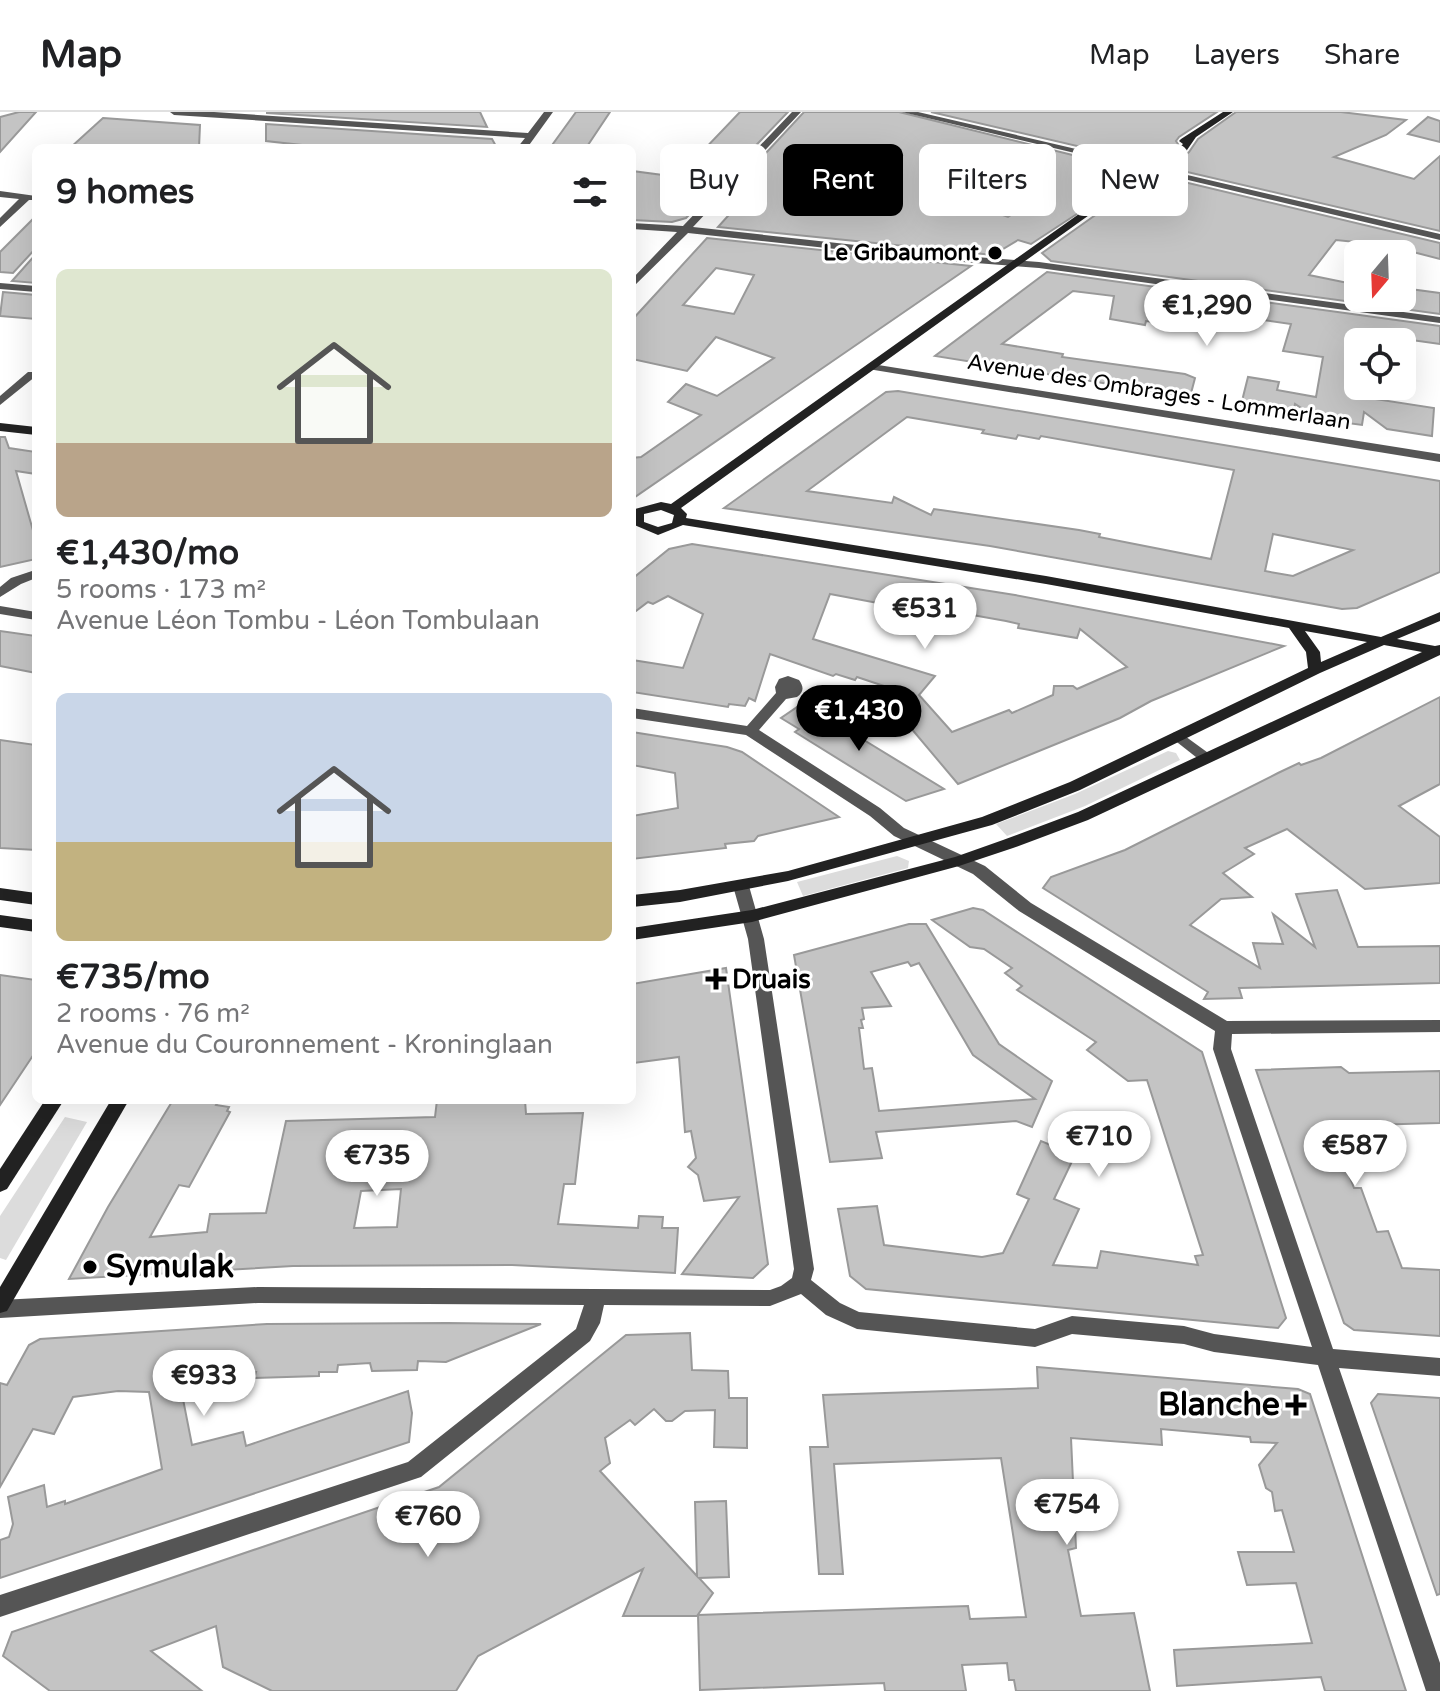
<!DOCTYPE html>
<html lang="en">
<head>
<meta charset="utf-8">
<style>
	body { margin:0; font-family:"Varela Round",sans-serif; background:#f2f2f2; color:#202124; height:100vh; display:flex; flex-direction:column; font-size:30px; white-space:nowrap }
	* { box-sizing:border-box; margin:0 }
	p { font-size:26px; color:#757577 }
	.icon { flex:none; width:44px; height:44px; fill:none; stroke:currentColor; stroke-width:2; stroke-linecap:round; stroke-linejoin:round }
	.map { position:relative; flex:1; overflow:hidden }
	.panel { position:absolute; left:32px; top:32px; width:604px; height:960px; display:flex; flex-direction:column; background:#fff; border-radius:12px; box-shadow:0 8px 32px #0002 }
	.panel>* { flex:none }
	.hud { position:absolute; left:660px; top:32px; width:660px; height:72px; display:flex; gap:16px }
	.needle { width:52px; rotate:199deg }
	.controls { position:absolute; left:1344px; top:128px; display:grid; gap:16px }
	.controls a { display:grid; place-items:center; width:72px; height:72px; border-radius:12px; background:#fff; box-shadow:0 8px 32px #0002; font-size:40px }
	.price { position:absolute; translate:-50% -68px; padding:0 18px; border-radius:28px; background:#fff; color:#222; font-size:26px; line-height:52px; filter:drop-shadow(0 2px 4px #0008) }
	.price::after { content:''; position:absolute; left:50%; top:48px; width:24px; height:18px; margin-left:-12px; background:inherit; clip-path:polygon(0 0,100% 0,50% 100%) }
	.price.selected { background:#000; color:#fff }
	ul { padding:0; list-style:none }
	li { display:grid; align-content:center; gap:16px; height:424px; padding:0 24px }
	li span { display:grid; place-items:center; height:248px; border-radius:12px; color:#555 }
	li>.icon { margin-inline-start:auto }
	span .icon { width:144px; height:144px; fill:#fffc; stroke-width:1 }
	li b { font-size:34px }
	h2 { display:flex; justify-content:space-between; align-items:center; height:96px; padding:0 24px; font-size:34px }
	.tag { padding:0 28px; border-radius:12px; background:#fff; box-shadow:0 8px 32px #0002; font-size:28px; line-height:72px }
	.tag.selected { background:#000; color:#fff }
	header { display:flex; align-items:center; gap:48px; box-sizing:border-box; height:112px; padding:0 40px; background:#fff; border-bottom:2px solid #e0e0e0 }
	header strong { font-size:38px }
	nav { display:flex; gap:44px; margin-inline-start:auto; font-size:28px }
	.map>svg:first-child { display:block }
</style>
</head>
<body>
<header>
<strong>Map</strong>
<nav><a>Map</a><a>Layers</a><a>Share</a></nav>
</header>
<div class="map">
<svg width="1440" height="1579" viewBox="0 0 1440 1579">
	<rect width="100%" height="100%" fill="#fff"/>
	<g fill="#dcdcdc">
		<path d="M1168,639L1176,641L1180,648L1085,694L1007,724L996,712L1075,682Z"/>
		<path d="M897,744L909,749L908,756L803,784L797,770Z"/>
		<path d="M65,1005L87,1010L6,1148L0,1146V1104Z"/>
	</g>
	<g fill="#c4c4c4" stroke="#999" stroke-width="2" fill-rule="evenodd">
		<path d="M19,0H36L0,40V5Z"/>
		<path d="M267,0H480L487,15L267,1Z"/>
		<path d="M576,0H610L586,36H550Z"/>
		<path d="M740,0H788L686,106L672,110L632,108V59L678,65Z"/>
		<path d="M804,0H899L1141,60L1031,132L1018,128L993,143L718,115L737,94L711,100ZM861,34L902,44L880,77L830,68ZM1003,60L1052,74L1008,105L966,90Z"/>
		<path d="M931,0H1217L1179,25L1176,29L1178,32L1154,52Z"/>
		<path d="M1236,0H1341L1406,8L1386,23L1334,45L1414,67L1440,44V119L1170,56L1189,40L1198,27Z"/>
		<path d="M1428,5L1440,9V30L1408,22Z"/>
		<path d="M103,6L200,13L199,36H70Z"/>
		<path d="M266,12L492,27L497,36L311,34L266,29Z"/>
		<path d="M1159,64L1440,131V147L1386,133L1336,128L1309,163L1358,173V186H1402V176L1440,181V202L1051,149L1042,141L1094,104Z"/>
		<path d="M36,104V136L13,161L0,160V140Z"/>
		<path d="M707,126L971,154L632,387V346L641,345L701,303L668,290L686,272L717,284L774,246L716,225L687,259L632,247V208ZM716,156L754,163L734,202L683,193Z"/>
		<path d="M36,142V171L12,169Z"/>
		<path d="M1047,160L1440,214V232L1383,224L1374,225L1373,230H1358V281L1363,282L1362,285L1434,296L1432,324L1387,317L1364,300L1362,313L1318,307L1295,292L1293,302L1241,293L1248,265L1279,270L1277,278L1316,285L1323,245L1283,239L1291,212L1182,196L1176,213L1146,209L1145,213L1110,207L1114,184L1073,179L1002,232L1063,242L1062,245L1185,262L1195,266L1190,285L935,244Z"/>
		<path d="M3,180L36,183V207L0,204Z"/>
		<path d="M898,279L1440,369V460L1357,496L1342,497L990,434L724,396L886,280ZM907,305L984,318L982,321L1016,327L1018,323L1039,327L1041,324L1234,358L1211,447L1099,425L1100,422L1079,418L934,397L931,403L894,385L892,391L807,379ZM1273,422L1353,438L1293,464L1265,459Z"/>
		<path d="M0,325H5L9,336L36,340V362L16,359L36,429V447L0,455Z"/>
		<path d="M692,432L1015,483L1284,534L1151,589L1120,606L958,672L889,590L899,579L857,565L855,568L836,562L833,564L770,542L755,589L749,586L745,594L729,592L728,595L632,580V548L683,556L703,502L668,484L653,492L648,490L632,502V467L669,437ZM830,482L899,495L922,494L1006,509L1019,512L1018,516L1077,526L1080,517L1127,555L1077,577L1073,574H1054L1053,583L1012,601L1009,598L952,620L919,583L935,564L813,527Z"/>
		<path d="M0,519L36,524V561L0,554Z"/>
		<path d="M1440,585V672L1399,694L1440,725V771L1365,777L1287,717L1245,736L1254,742L1223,761L1252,785L1221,787L1190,813L1260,856L1253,831L1283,832L1273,802L1315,835L1296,782L1337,778L1358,835L1440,834V871L1239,876L1242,886L1204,887L1208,880L1043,776L1051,765L1125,738L1278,661L1299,651L1301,653L1321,646Z"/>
		<path d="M806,589L862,623L859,625L944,677L906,689L795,620L799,617L781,606Z"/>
		<path d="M632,620L727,635L742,640L839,705L758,724L754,729L725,732L726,736L632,747V704L678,696L675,661L632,653Z"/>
		<path d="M0,628L36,633V738L0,736Z"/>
		<path d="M973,796L983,798L1202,940L1286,1206L1278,1216L866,1177L850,1164L838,1097L877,1094L884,1133L982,1145L1003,1141L1029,1087L1017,1082L1041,1029L1075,1043L1054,1087L1079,1097L1053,1153L1097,1156L1101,1139L1198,1153L1195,1144L1203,1143L1147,968L1128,969L1087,938L1096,930L1017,878L1022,874L1005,861L1012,856L984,837L970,835L932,808Z"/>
		<path d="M909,812H926L999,932L1052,969L1032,1015L1016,1009L876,1020L882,1046L830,1050L794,843ZM908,850L911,854L919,851L973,943L1035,987L879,999L872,956L864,957L859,916H863L861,908L864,907L862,896L891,894L871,860Z"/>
		<path d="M726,856L768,1152L753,1166L682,1162L739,1085L704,1089L698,1063L688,1055L696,1046L691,1019L685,1020L679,945L634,951L632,947V872Z"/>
		<path d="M0,863L36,868V939L0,993Z"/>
		<path d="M1341,955L1349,961L1440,959V1011L1331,1014L1354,1076H1361L1377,1120L1388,1119L1402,1156L1440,1158V1224L1354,1218L1344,1211L1256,958Z"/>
		<path d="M173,988H219L216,993L229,995L227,999L230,1000L189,1075L179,1073L150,1125L207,1120L210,1102L266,1101L286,1009L435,1005L437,988H525L526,1002L583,1001L575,1072H564L558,1112L638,1116L639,1104L663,1105L662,1116H678L675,1161L512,1153L293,1154L69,1167L108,1095ZM401,1077L397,1115L354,1116L361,1079Z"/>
		<path d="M447,1211L541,1212L446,1250L418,1249L417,1258L372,1259L370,1251L338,1253L337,1260H319V1264L254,1266L256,1260L213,1262L212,1269L180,1272L192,1333L243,1320L246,1334L408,1279L412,1301L409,1330L0,1466V1428L9,1425L13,1412L8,1385L44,1373L47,1395L65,1389V1392L162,1357L149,1280L118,1279L73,1285L54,1322L33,1317L0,1375V1271L7,1273L29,1233L40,1227L267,1212Z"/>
		<path d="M690,1221L692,1258L728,1259L729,1286H747V1336L714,1335L715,1298L685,1299L672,1309H666L654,1297L635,1313L630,1308L605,1326L610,1351L600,1359L697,1464L695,1390L726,1389L729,1465L699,1466L713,1481L697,1504H623L643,1457L478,1544L456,1579H272L223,1555L216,1514L151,1539L202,1579H50L3,1544L12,1520L439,1375L626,1223Z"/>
		<path d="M1037,1255L1298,1277L1310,1282L1406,1579H1325L1321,1565L1177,1574L1174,1538L1312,1531L1296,1471L1247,1473L1238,1440H1294L1282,1398L1275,1399L1272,1380L1266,1376L1259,1353L1277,1331L1251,1330L1250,1325L1161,1317L1162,1333L1071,1326L1076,1436L1068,1438L1081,1504L1134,1501L1150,1579H1016L1014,1568H1009L1007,1551L962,1553L966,1579H885L884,1571L700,1578L698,1503L968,1494L970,1507L1026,1505L1001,1346L834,1352L843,1462H819L810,1335H828L823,1283L1038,1276Z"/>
		<path d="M1378,1282L1440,1286V1482L1437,1483L1371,1291Z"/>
	</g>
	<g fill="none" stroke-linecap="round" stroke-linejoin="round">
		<g fill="#555" fill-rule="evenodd">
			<path d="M170,0H214L528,21L544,0H553L527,36H517L525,26L174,3Z"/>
			<path d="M792,0H801L693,115L937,142L1039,150L1440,205V211L1039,156L937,148L688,121L632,176V167L677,120L632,117V111L683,114Z"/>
			<path d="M902,0H918L1440,122V128Z"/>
			<path d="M0,79L36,84V88H29L0,115V106L19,87L0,85Z"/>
			<path d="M0,171L36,174V180L0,177Z"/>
			<path d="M872,252L1440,342V350L868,257L866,255Z"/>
			<path d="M28,260H36V264L0,293V284Z"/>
			<path d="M32,459L36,460V466L21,472L0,485V475L11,466Z"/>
			<path d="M0,494L36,500V508L0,502Z"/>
			<path d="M788,564L799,568C804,575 804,580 797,585L786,587L759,618L880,696L904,716L985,754L1031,791L1227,909L1440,908V920L1232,922L1231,937L1333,1237L1440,1246V1264L1339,1256L1440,1551V1579H1426L1318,1253L1214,1240L1184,1232L1072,1222L1035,1235L857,1217L826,1203L801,1182L770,1194L604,1193L600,1211L590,1229L421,1365L0,1505V1483L408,1350L576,1217L584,1193L258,1191L0,1206V1188L258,1175L770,1178L781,1174L792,1166L794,1157L748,827L733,774L741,768L749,774L764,827L814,1157L811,1168L840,1191L859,1200L1035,1217L1072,1204L1184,1214L1214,1222L1312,1235L1213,937L1215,919L1019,799L973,762L894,724L870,704L746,623L632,606V596L747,614L776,581L775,575L779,567Z"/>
			<path d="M1178,619L1211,643L1213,646L1211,649H1201L1173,627L1171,624L1173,621Z"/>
		</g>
		<g fill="#222" fill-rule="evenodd">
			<path d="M1223,0H1233L1196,25L1187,38L1163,58L1092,101L681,396L687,402L686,406L1046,464L1381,525L1440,500V509L1397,527L1435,534L1440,533V543L1088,708L1013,736L959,754L752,810L632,828V816L752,798L955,745L1003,728L1078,700L1422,540L1384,533L1320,561L1080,678L992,713L788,769L680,790L632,795V783L680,778L788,759L982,705L1070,670L1308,556L1306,540L1289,516L1046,472L683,413L658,423L632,412L635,397L661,390L671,392L1086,97L1156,54L1181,34L1183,32L1179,29L1181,27ZM661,398L674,403L672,411L658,415L644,410V402ZM1305,519L1367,530L1321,550L1320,540Z"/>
			<path d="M0,311L36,315V323L0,319Z"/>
			<path d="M0,776L36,781V793L0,788Z"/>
			<path d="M0,803L36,808V820L0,815Z"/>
			<path d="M45,988H64L7,1077L0,1080V1057Z"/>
			<path d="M111,988H129L7,1199L0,1201V1175Z"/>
		</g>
	</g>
	<g fill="#000" stroke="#fff" stroke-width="3">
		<circle cx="995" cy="141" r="8"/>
		<path d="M712 855h8v8h8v8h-8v8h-8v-8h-8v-8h8z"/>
		<circle cx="90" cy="1155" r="8"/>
		<path d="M1292 1281h8v8h8v8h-8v8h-8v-8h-8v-8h8z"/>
	</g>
	<g text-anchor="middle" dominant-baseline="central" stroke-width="6" stroke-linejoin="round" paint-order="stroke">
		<g font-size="22" font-weight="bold" fill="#000" stroke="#fff" text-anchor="end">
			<text x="979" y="141">Le Gribaumont</text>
		</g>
		<g font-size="22" fill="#000" stroke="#fff">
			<text transform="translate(1159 280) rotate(9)">Avenue des Ombrages - Lommerlaan</text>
		</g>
		<g font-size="26" font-weight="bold" fill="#000" stroke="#fff" text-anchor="start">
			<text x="732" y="867">Druais</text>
		</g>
		<g font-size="32" font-weight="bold" fill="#000" stroke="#fff" text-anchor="start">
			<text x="106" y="1155">Symulak</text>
			<text x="1280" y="1293" text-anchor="end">Blanche</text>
		</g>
	</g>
</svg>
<div class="controls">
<a><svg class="needle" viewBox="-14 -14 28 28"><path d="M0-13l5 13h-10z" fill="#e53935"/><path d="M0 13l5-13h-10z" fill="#757577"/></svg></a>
<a><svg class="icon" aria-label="locate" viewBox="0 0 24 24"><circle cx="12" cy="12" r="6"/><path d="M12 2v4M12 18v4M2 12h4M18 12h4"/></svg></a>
</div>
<b class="price" style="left:1207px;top:236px">€1,290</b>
<b class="price" style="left:925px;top:539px">€531</b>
<b class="price selected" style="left:859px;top:641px">€1,430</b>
<b class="price" style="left:1099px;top:1067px">€710</b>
<b class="price" style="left:1355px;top:1076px">€587</b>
<b class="price" style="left:377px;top:1086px">€735</b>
<b class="price" style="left:204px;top:1306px">€933</b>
<b class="price" style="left:1067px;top:1435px">€754</b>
<b class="price" style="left:428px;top:1447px">€760</b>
<div class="hud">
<a class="tag">Buy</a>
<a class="tag selected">Rent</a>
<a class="tag">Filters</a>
<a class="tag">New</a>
</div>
<section class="panel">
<h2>9 homes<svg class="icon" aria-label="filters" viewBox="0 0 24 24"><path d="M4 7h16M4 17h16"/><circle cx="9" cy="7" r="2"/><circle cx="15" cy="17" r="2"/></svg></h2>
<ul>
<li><span style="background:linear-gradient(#dfe7d0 70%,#b9a48a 0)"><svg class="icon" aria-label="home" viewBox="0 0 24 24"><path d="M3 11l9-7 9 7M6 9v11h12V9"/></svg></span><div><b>€1,430/mo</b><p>5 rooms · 173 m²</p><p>Avenue Léon Tombu - Léon Tombulaan</p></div></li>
<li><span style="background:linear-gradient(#c9d6e8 60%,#c2b280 0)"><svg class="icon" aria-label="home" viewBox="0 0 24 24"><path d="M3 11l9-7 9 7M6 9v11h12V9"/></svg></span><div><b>€735/mo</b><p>2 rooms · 76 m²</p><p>Avenue du Couronnement - Kroninglaan</p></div></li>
</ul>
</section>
</div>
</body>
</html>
